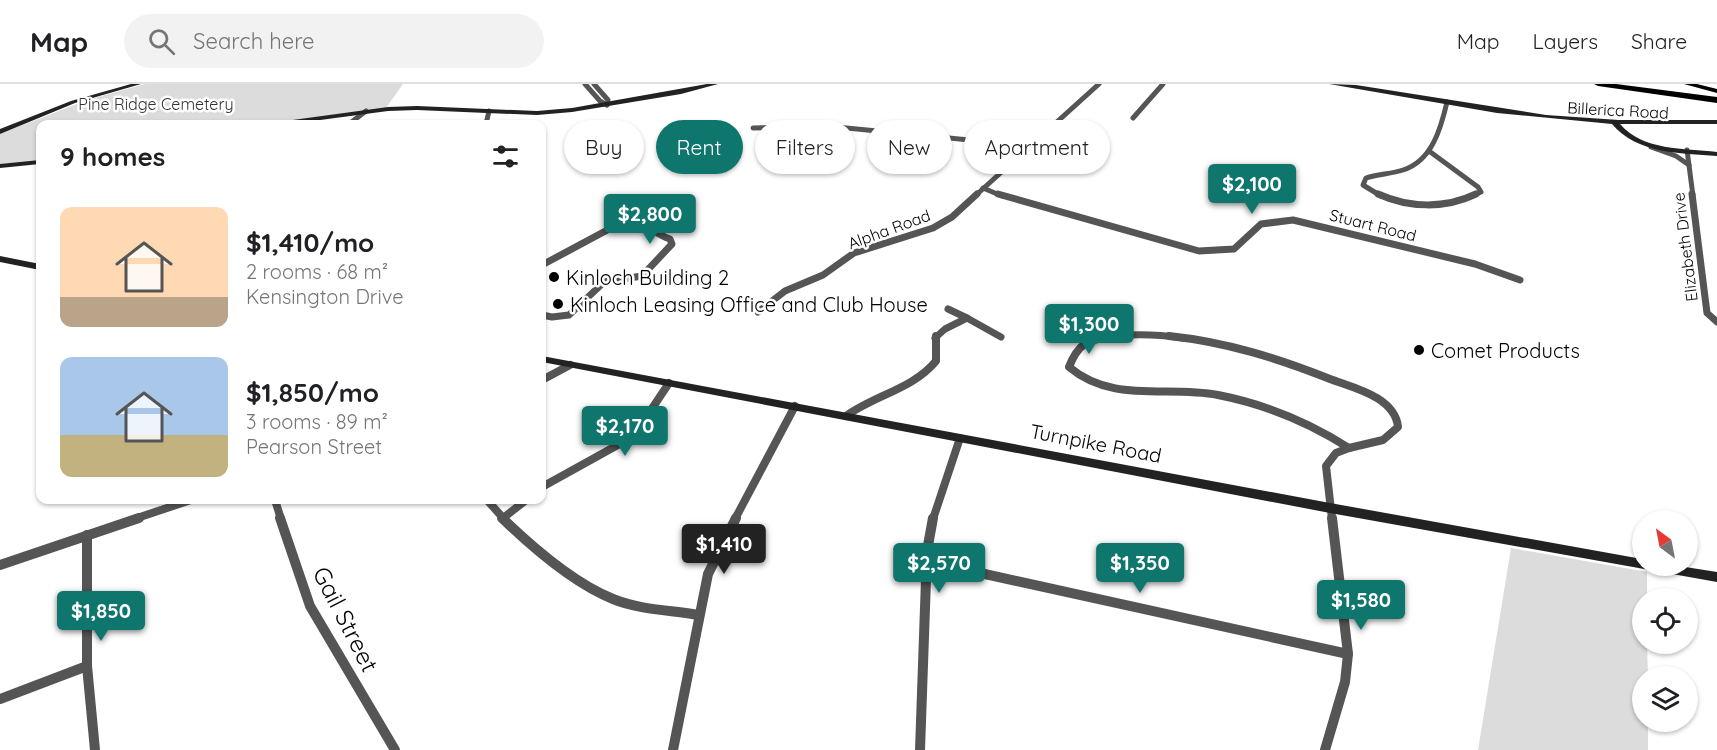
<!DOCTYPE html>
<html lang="en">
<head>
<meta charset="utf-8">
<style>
	body { margin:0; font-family:Quicksand,sans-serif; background:#f2f2f2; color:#202124; height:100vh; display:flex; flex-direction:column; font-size:22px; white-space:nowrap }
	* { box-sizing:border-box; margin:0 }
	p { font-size:20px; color:#757577 }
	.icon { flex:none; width:33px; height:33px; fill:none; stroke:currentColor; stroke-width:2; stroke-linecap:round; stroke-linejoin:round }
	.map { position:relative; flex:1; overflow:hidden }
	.side { position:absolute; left:36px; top:36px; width:510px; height:384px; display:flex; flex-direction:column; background:#fff; border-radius:12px; box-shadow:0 2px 4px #0004 }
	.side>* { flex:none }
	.guide { position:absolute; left:564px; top:36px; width:570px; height:54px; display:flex; gap:12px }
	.needle { width:39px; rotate:328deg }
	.tools { position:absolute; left:1632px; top:426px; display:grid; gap:12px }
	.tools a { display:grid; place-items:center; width:66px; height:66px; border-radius:50%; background:#fff; box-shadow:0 2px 4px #0004; font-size:30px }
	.price { position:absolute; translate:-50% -51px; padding:0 14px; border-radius:6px; background:#0f766e; color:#fff; font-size:20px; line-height:39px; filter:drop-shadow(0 2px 3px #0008) }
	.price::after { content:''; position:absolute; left:50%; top:36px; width:18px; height:14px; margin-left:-9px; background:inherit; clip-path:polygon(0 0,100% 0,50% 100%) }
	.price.on { background:#222; color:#fff }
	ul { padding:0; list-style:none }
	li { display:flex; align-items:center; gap:18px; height:150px; padding:0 24px }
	li span { display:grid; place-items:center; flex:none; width:168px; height:120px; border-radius:12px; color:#555 }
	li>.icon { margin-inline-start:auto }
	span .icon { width:72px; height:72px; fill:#fffc; stroke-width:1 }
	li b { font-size:26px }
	h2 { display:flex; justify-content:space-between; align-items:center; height:72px; padding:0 24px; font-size:26px }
	.pill { padding:0 21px; border-radius:27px; background:#fff; box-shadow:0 2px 4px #0004; font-size:21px; line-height:54px }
	.pill.on { background:#0f766e; color:#fff }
	header { display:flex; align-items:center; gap:36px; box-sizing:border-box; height:84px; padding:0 30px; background:#fff; border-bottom:2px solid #e0e0e0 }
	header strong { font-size:28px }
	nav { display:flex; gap:33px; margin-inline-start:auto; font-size:21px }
	.search { width:420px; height:54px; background:#f2f2f2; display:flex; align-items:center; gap:15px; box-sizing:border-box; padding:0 21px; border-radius:33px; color:#757577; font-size:22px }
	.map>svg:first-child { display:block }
</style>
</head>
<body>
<header>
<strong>Map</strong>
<div class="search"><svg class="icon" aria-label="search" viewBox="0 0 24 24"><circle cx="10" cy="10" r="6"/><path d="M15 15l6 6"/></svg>Search here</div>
<nav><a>Map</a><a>Layers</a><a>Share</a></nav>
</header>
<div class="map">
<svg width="1717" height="666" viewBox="0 0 1717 666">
	<rect width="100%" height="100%" fill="#fff"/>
	<g fill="#dcdcdc">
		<path d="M145,0H403L386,24L268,40H40V77L0,81V50L87,16Z"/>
		<path d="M1511,464L1647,488V514H1642V560H1647L1648,592H1642V638H1648V666H1478Z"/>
	</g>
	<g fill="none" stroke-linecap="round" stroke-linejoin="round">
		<g stroke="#555" stroke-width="5">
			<path d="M585,0L600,17L607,21"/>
			<path d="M594,0L608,16L607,21"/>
			<path d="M1133,34L1163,0"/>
			<path d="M349,40L366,27"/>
			<path d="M486,40L489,27"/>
			<path d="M753,44L826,42L1031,62"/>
			<path d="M1651,63L1676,72L1689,81"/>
			<path d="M1687,66L1693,112"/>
			<path d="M1429,67L1478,103L1481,108L1472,112"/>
			<path d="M983,104L1002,112"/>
			<path d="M975,112L1099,0"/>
			<path d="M1381,112L1363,101L1366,94C1378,90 1391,90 1403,86C1432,77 1441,44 1447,18"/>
		</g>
		<g stroke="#555" stroke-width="7">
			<path d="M998,110L1199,167L1234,165L1261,140L1293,136L1475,180L1520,196"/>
			<path d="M1378,110C1409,124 1445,125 1476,110"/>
			<path d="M1692,110L1707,229L1717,238"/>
			<path d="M542,181L626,136C645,137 653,149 670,155L672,160L642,192L604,198L569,231L552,233L542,231"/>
			<path d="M948,225L967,234"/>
			<path d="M758,228L785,207L823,191L854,169L933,144L952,133L977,110"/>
			<path d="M935,254L945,245L967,234L1001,253"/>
			<path d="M1101,254C1129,249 1156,250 1183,254"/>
		</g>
		<g stroke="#555" stroke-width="8">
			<path d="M1109,252C1086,257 1078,260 1069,283C1113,320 1167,301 1218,311C1264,320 1310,339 1349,364"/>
			<path d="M1169,252C1226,258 1277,274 1330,295C1354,304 1395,313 1398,343L1383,356L1349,364"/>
			<path d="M542,296L570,281"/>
			<path d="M846,332C875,311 913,305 936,277V252"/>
			<path d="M542,403L625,357L643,338L669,299"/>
			<path d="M275,416L281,435"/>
			<path d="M487,416L504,435"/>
			<path d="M134,435L191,416"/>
			<path d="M502,435L526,416"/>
			<path d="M735,435L795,322"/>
			<path d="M933,435L960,354"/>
			<path d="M1332,435L1326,382L1336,369L1349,364"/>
		</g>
		<g stroke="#555" stroke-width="10">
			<path d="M280,434L310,522L395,666"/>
			<path d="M502,434C531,462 575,500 613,515C640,526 671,526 699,531"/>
			<path d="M87,451V582L95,666"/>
			<path d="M926,477L1348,570"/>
			<path d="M0,481L139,434"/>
			<path d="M0,615L87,582"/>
			<path d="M673,666L708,490L736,434"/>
			<path d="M920,666L927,467L933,434"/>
			<path d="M1325,666L1345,598L1348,570L1332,434"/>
		</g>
		<g fill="#222" fill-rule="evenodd">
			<path d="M131,0H141L75,19L0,50V45L71,17Z"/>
			<path d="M707,0H718L681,10L572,28L537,31L417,26L388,27L290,40H274L278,38L388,23L417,22L537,27L572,24Z"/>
			<path d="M1329,0L1356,1L1546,31L1619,36H1717V40H1620C1643,67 1684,64 1717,68V72C1680,69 1637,70 1612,40L1497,29Z"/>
			<path d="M40,76V80L0,84V80Z"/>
			<path d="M0,172L40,180V186L0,178Z"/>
			<path d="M542,272L1330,419L1642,475V482H1679L1717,488V498L1330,429L542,278Z"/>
		</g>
		<g fill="#000" fill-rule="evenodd">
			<path d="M1594,0H1616L1717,13V19L1598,2Z"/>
			<path d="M1684,0H1697L1717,5V9Z"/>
		</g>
	</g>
	<g fill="#000" stroke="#fff" stroke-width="2">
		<circle cx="554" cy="193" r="6"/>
		<circle cx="558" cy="220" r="6"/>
		<circle cx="1419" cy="266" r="6"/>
	</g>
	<g text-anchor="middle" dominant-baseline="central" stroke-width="5" stroke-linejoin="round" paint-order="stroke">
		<g font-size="16" fill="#333" stroke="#fff">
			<text x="156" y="20">Pine Ridge Cemetery</text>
		</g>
		<g font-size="16" fill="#000" stroke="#fff">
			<text transform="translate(1618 26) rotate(3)">Billerica Road</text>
			<text transform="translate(1373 141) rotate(14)">Stuart Road</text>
			<text transform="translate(889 145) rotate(-20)">Alpha Road</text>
			<text transform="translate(1685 163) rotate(-97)">Elizabeth Drive</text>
		</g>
		<g font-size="20" fill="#000" stroke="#fff" text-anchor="start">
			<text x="566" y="193">Kinloch Building 2</text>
			<text x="570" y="220">Kinloch Leasing Office and Club House</text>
			<text x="1431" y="266">Comet Products</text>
		</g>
		<g font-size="20" fill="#000" stroke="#fff">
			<text transform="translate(1096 359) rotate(11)">Turnpike Road</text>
		</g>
		<g font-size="24" fill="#000" stroke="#fff">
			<text transform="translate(346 535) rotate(63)">Gail Street</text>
		</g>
	</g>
</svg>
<div class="tools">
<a><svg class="needle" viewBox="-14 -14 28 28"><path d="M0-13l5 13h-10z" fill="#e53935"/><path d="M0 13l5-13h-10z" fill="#757577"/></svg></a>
<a><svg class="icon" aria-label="locate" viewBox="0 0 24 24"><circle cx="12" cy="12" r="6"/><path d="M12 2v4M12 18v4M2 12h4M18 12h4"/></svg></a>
<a><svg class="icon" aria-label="layers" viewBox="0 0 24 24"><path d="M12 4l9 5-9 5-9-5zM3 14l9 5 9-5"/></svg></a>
</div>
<b class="price" style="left:1252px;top:131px">$2,100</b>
<b class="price" style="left:650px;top:161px">$2,800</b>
<b class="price" style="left:1089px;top:271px">$1,300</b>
<b class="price" style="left:625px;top:373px">$2,170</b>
<b class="price on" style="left:724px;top:491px">$1,410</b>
<b class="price" style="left:939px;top:510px">$2,570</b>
<b class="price" style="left:1140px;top:510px">$1,350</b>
<b class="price" style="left:1361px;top:547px">$1,580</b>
<b class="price" style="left:101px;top:558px">$1,850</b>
<div class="guide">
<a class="pill">Buy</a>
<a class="pill on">Rent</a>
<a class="pill">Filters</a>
<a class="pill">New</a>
<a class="pill">Apartment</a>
</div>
<section class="side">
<h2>9 homes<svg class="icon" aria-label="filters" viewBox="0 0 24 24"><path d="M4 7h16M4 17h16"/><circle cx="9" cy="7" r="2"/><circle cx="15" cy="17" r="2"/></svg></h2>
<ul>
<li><span style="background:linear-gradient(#ffd9b3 75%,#b9a48a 0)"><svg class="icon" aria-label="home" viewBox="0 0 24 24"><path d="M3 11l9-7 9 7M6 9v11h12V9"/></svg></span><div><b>$1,410/mo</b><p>2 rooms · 68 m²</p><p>Kensington Drive</p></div></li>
<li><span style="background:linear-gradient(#a9c7e8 65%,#c2b280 0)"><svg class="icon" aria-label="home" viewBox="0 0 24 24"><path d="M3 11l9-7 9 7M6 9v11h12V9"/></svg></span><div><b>$1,850/mo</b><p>3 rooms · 89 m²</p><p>Pearson Street</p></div></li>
</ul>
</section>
</div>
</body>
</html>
